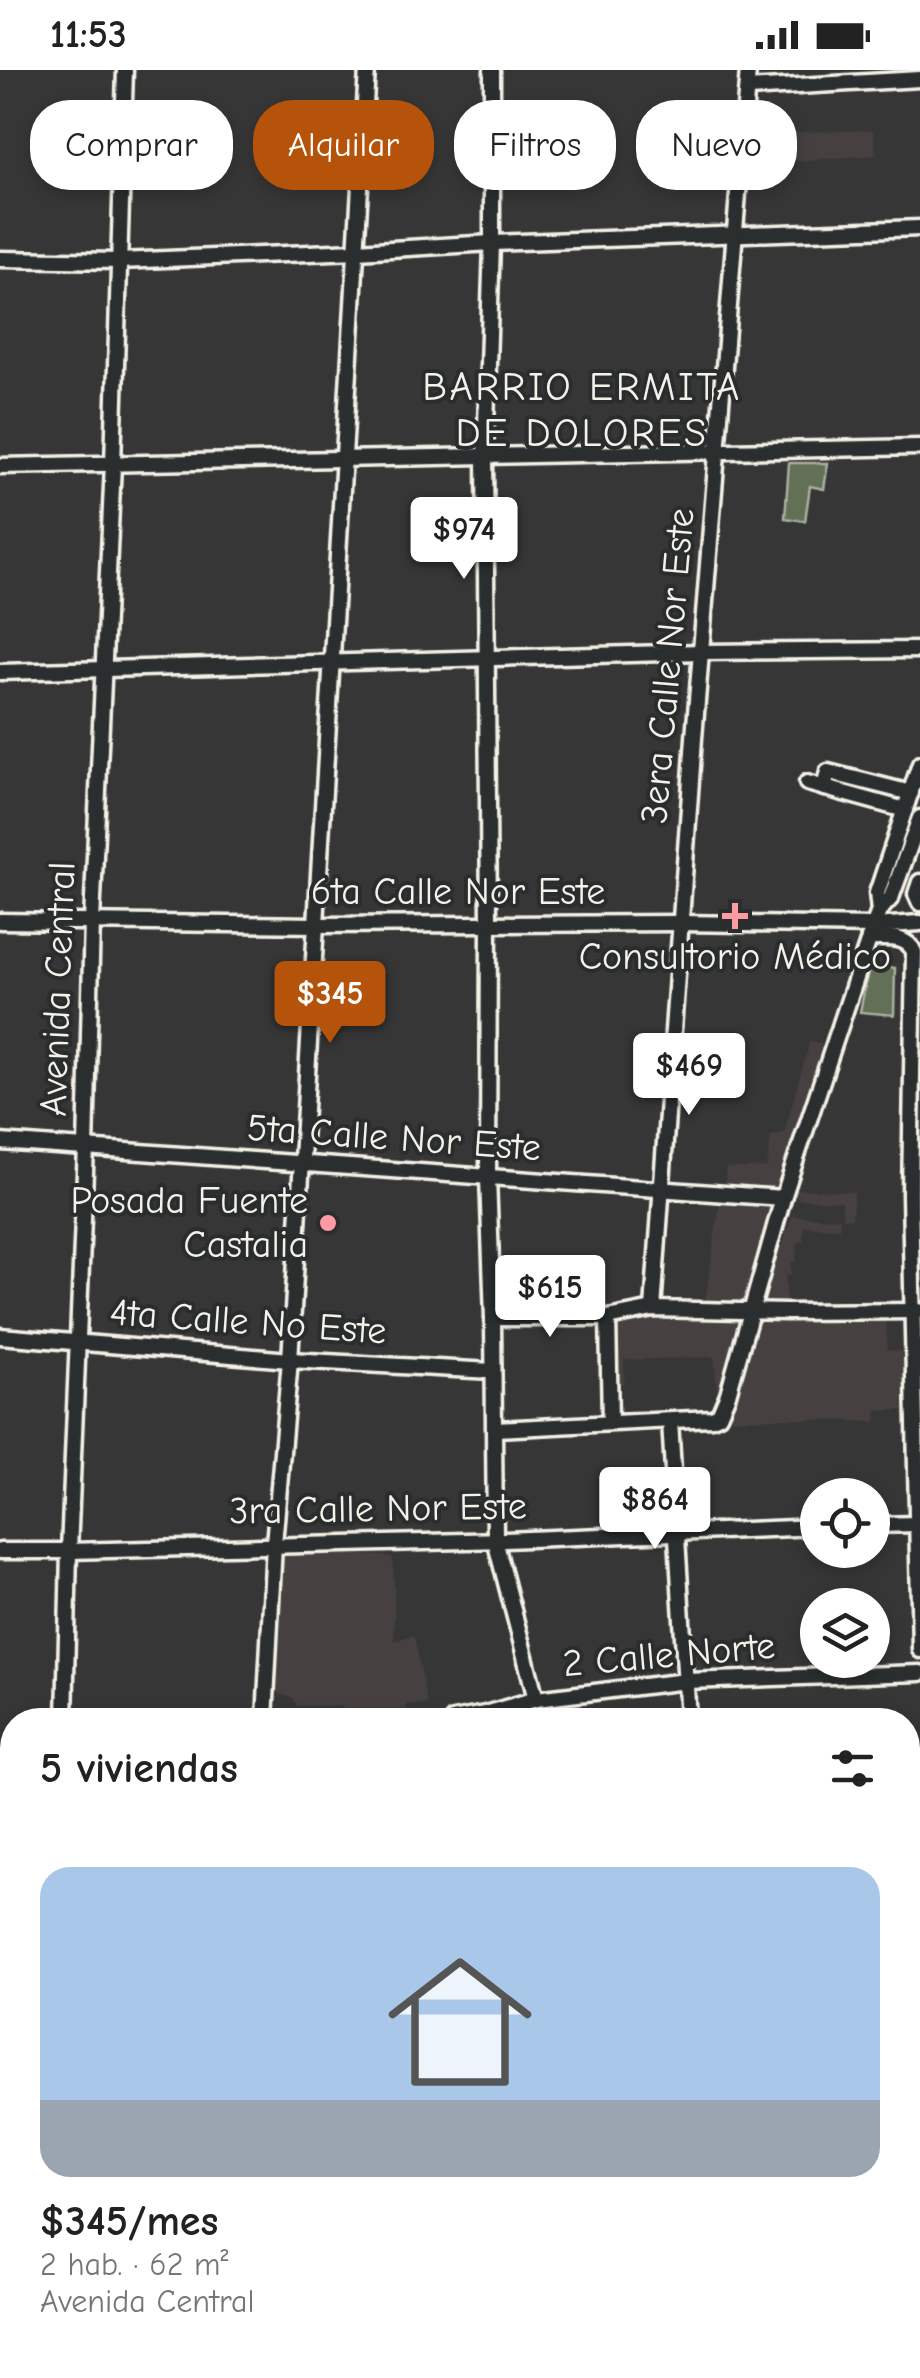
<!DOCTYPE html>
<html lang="es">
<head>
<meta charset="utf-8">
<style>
	body { margin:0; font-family:"Comic Neue",sans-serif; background:#f6f6f6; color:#222; height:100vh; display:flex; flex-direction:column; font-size:38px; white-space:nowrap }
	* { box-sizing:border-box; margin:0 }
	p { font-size:32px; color:#767676 }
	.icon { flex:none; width:55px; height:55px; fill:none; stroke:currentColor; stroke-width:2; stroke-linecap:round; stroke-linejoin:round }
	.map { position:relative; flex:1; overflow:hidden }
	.details { position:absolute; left:0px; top:1638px; width:920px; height:672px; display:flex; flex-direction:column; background:#fff; border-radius:40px 40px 0 0; box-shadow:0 5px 15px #0003 }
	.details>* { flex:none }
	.top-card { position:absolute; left:30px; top:30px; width:860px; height:90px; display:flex; gap:20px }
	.buttons { position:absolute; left:800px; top:1408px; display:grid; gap:20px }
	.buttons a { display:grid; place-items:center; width:90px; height:90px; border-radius:50%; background:#fff; box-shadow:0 5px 15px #0003; font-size:50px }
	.price { position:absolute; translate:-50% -85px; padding:0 22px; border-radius:10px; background:#fff; color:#222; font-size:32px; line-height:65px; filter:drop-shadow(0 2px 5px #0008) }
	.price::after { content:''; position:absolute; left:50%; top:60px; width:30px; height:22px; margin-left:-15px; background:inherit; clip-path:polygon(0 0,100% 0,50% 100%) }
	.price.selected { background:#b45309; color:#fff }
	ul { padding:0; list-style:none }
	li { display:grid; align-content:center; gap:20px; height:530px; padding:0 40px }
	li+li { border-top:2px solid #e0e0e0 }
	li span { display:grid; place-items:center; height:310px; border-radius:30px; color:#555 }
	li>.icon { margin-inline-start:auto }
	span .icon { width:180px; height:180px; fill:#fffc; stroke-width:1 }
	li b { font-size:42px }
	h2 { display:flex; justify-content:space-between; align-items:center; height:120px; padding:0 40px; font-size:42px }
	.tag { padding:0 35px; border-radius:40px; background:#fff; box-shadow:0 5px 15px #0003; font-size:35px; line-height:90px }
	.tag.selected { background:#b45309; color:#fff }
	.status { display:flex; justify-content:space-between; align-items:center; height:70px; padding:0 50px; background:#fff; direction:ltr }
	.status svg { height:28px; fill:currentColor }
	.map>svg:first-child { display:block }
</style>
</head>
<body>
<div class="status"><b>11:53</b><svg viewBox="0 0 49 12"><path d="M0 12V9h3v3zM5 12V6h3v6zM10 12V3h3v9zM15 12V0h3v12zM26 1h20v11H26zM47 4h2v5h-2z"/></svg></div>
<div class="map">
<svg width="920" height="2308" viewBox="0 0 920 2308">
	<rect width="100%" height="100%" fill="#373636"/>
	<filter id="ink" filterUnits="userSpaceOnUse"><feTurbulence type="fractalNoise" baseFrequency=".01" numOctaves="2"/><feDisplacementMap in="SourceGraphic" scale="20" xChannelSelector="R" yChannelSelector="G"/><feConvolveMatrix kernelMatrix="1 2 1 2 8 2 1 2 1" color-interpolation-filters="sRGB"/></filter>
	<g filter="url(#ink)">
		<g fill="#474040">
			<path d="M873,60L876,85L752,94L751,64Z"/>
			<path d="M810,971L822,973L780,1119L775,1122L724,1120L726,1098H767L771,1066L784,1063Z"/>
			<path d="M797,1119L854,1122L852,1149L844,1148L842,1145V1131L797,1129Z"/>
			<path d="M720,1132H769L774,1139L747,1232L743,1236L704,1239Z"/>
			<path d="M792,1146L840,1148L839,1158L804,1156L803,1171L797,1173L796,1192H791V1205H786L785,1251L886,1249L887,1280L903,1281V1340H876V1352L780,1348L731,1349V1324Z"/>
			<path d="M748,1247L719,1340L714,1287L624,1290V1313H615L613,1260L624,1251Z"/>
			<path d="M282,1483H344L392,1487L394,1510V1571L414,1565L427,1634H406V1646L380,1650H357L345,1645L342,1636H297L293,1628L271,1621Z"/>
		</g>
		<g fill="#627057" stroke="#abb0a0" stroke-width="2.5">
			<path d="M789,393H828L824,419L810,416L805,451L785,448Z"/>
			<path d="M869,897L895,898L894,945L860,942Z"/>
			<path d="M12,2024V2128L0,2129V2025Z"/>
			<path d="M920,2266V2308H815L826,2298H908V2268Z"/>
		</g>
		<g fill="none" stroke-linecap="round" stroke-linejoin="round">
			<g stroke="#4f6a74" stroke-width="18">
				<path d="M908,2255L920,2252"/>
				<path d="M829,2308L834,2298"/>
			</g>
			<g stroke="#f4f1e8" stroke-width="21">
				<g id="minor">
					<path d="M492,0V173L485,386L489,848L488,1107L493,1248L495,1470L536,1629"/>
					<path d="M747,19L920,9"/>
					<path d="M0,189L119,191L357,181L492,173L920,158"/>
					<path d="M0,396L920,377"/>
					<path d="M0,602L702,582L920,580"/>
					<path d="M807,713L905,740"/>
					<path d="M824,718L828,702L911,723"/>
					<path d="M920,812L916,824L920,833"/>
					<path d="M879,841L877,823L920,694"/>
					<path d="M0,851L316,855L680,853L874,856L920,853"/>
					<path d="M869,868C886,869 906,864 914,882L910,1125L920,1580"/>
					<path d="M0,1072L783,1128"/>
					<path d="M653,1239L694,668L748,0"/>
					<path d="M493,1248H608L653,1239L786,1242L919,1241"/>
					<path d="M608,1248L610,1352"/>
					<path d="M0,1266L290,1290L492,1301"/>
					<path d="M670,1351L688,1650"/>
					<path d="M495,1359L712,1348L719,1345L728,1324L783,1128L872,860L879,841L891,828L920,748"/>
					<path d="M872,1455L920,1454"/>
					<path d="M0,1481H69L505,1470L818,1457"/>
					<path d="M65,1650L69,1481L86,1078L92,851L113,394L125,0"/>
					<path d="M265,1650L274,1474L290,1290L367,0"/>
					<path d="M453,1650L485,1644L536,1629L686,1611L920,1603"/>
					<path d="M0,1724H12"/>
					<path d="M908,1869H920"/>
					<path d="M0,1877H12"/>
					<path d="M0,2017L12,2016"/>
					<path d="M908,2027L920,2026"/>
					<path d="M0,2133L12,2132"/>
					<path d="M908,2134L920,2132"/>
					<path d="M0,2246L12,2244"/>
					<path d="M92,2298L93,2308"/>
					<path d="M258,2298L259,2308"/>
					<path d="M535,2298V2308"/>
					<path d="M734,2298L735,2308"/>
					<path d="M302,2308L370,2298"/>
				</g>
			</g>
			<use href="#minor" stroke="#2a2d2e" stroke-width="14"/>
		</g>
	</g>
	<g fill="#ff9aa2" stroke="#2a2d2e" stroke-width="4">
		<path d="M730 831h10v10h10v10h-10v10h-10v-10h-10v-10h10z"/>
		<circle cx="328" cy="1153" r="10"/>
	</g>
	<g text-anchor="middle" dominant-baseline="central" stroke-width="8" stroke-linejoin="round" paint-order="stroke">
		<g font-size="38" fill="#f4f1e8" stroke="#2a2d2e">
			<text transform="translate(668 596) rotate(-85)">3era Calle Nor Este</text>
			<text x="458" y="822">6ta Calle Nor Este</text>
			<text transform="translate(58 919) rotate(-88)">Avenida Central</text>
			<text transform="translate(394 1068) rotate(4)">5ta Calle Nor Este</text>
			<text transform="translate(248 1252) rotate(4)">4ta Calle No Este</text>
			<text transform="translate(378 1439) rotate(-1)">3ra Calle Nor Este</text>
			<text transform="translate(669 1585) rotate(-5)">2 Calle Norte</text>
		</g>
		<g font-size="38" fill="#f4f1e8" stroke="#2a2d2e">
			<text x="735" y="887">Consultorio Médico</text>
			<text x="308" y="1131" text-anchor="end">Posada Fuente<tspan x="308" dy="44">Castalia</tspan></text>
		</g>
		<g font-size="40" letter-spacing="2.5" fill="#f4f1e8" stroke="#2a2d2e">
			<text x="582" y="317">BARRIO ERMITA<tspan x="582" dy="46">DE DOLORES</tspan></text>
		</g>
	</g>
</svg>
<div class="buttons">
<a><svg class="icon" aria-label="locate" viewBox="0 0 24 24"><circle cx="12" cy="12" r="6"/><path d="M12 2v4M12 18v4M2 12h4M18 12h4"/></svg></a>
<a><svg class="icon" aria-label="layers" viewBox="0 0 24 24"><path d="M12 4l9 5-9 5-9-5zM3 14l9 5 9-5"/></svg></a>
</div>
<b class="price" style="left:464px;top:512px">$974</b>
<b class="price selected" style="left:330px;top:976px">$345</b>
<b class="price" style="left:689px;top:1048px">$469</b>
<b class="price" style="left:550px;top:1270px">$615</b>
<b class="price" style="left:655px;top:1482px">$864</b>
<div class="top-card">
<a class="tag">Comprar</a>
<a class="tag selected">Alquilar</a>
<a class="tag">Filtros</a>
<a class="tag">Nuevo</a>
</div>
<section class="details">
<h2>5 viviendas<svg class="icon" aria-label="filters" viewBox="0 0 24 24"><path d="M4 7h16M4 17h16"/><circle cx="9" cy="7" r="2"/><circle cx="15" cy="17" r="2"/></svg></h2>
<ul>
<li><span style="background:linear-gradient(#a9c7e8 75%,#9aa5b1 0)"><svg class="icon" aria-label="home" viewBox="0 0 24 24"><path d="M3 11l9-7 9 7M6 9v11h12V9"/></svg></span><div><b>$345/mes</b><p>2 hab. · 62 m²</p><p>Avenida Central</p></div></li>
</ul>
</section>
</div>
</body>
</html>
